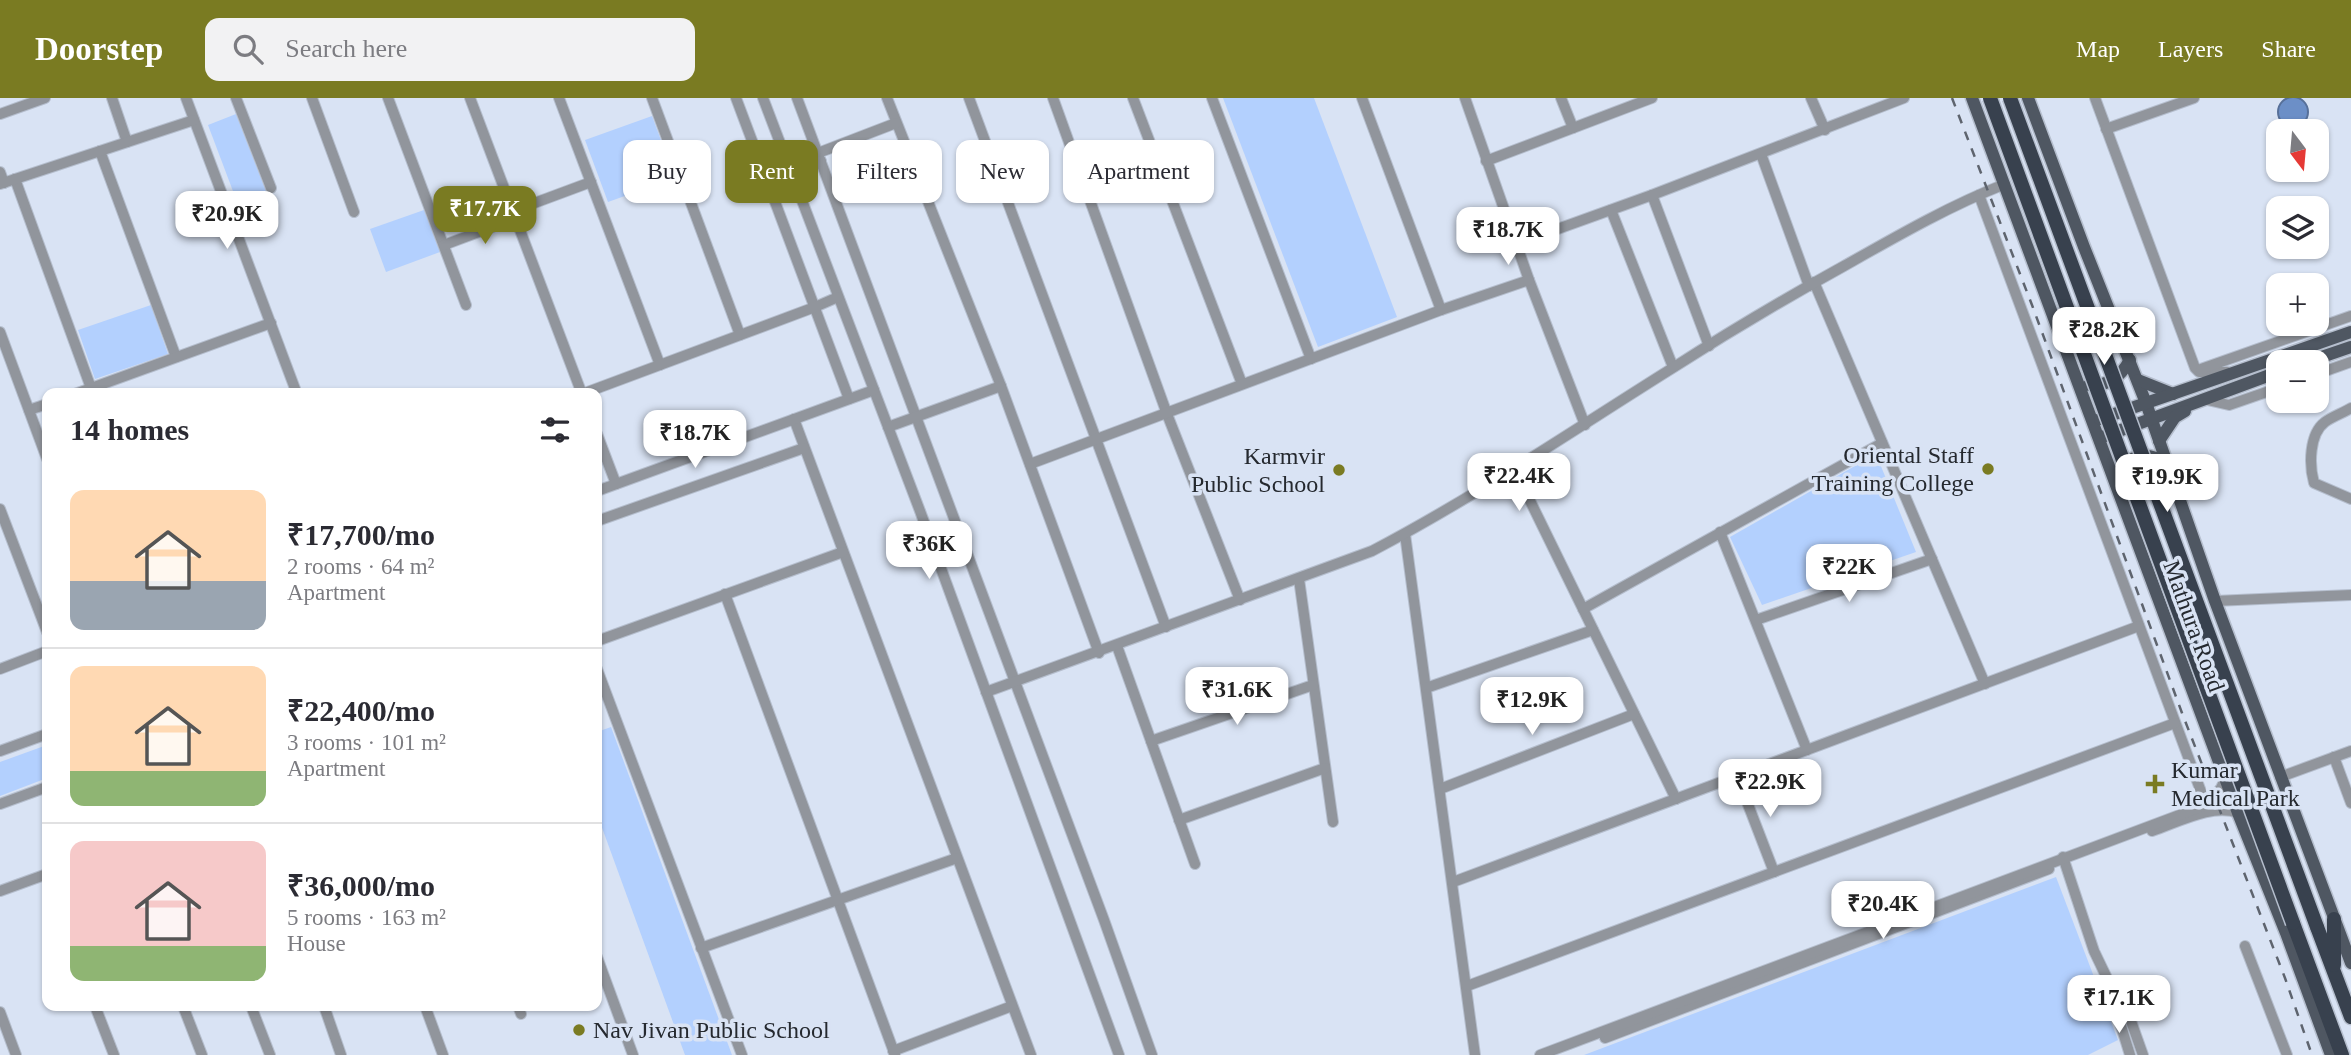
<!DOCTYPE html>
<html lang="en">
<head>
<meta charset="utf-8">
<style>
	body { margin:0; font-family:"Times New Roman",serif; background:#f2f2f3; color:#2b2b33; height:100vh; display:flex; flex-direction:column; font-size:26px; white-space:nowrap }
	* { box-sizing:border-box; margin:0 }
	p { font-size:23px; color:#7c7c81 }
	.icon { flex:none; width:38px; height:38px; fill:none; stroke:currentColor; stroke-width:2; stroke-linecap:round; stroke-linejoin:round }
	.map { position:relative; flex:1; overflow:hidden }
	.drawer { position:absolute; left:42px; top:290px; width:560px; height:623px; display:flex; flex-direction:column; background:#fff; border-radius:14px; box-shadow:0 2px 5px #0004 }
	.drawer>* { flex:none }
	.banner { position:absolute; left:623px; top:42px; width:665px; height:63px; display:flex; gap:14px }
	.needle { width:46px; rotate:164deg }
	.fabs { position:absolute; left:2266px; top:21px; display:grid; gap:14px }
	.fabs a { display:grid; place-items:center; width:63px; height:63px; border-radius:14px; background:#fff; box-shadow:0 2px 5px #0004; font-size:35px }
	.price { position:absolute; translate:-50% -60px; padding:0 16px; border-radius:14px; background:#fff; color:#222; font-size:23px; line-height:46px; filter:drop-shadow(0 2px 4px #0008) }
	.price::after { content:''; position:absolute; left:50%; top:42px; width:21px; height:16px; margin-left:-10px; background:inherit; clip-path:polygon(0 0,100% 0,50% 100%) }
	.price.on { background:#7a7b22; color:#fff }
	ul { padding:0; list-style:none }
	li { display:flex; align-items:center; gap:21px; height:175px; padding:0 28px }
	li+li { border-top:2px solid #e1e1e2 }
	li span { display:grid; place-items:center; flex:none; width:196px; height:140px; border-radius:14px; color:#555 }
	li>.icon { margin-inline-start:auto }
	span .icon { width:84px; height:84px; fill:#fffc; stroke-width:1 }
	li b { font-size:30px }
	h2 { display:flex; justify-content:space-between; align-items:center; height:84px; padding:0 28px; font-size:30px }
	.tag { padding:0 24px; border-radius:14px; background:#fff; box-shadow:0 2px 5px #0004; font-size:24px; line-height:63px }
	.tag.on { background:#7a7b22; color:#fff }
	header { display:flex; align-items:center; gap:42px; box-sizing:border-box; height:98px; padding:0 35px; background:#7a7b22; color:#fff }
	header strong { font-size:33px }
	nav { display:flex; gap:38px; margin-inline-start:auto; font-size:24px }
	.search { width:490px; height:63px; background:#f2f2f3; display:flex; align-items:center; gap:18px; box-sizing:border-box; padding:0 24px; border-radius:14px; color:#7c7c81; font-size:26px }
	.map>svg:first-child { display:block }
</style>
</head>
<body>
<header>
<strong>Doorstep</strong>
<div class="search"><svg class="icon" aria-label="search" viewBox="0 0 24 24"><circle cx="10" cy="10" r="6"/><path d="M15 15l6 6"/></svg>Search here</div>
<nav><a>Map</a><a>Layers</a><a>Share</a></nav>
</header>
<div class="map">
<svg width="2351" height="957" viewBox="0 0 2351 957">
	<rect width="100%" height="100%" fill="#d9e3f4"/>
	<g fill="#b3d0fe">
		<path d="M1223,0H1314L1397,219L1318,249Z"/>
		<path d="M236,16L271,106L242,117L208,27Z"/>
		<path d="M652,18L675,80L608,104L585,42Z"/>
		<path d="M424,112L440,154L386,174L370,131Z"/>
		<path d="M151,207L168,256L95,281L78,232Z"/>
		<path d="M1876,356L1916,454L1762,507L1730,439Z"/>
		<path d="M611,629L732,957H685L597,716V634Z"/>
		<path d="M47,647V680L0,698V664Z"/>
		<path d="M2056,779L2118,942L2088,957H1584Z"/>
	</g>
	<circle fill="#6c8fc7" stroke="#577099" stroke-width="2" cx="2293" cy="14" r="15"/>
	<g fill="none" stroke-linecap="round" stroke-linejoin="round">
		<g stroke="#b5becd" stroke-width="12">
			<g id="minor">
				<path d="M112,0L127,44"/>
				<path d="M186,0L297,296"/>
				<path d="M236,0L271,90"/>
				<path d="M312,0L354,114"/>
				<path d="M388,0L466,207"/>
				<path d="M470,0L582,296"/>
				<path d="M559,0L660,267"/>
				<path d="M652,0L740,237"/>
				<path d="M736,0L849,301"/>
				<path d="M763,0L920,413L1119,957"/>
				<path d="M797,0L1104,822L1152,957"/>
				<path d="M887,0L1001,288L1099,555"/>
				<path d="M969,0L1166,529"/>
				<path d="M1053,0L1167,316L1240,502"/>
				<path d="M1133,0L1242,286"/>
				<path d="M1212,0L1311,261"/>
				<path d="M1362,0L1441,212"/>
				<path d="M1465,0L1529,182L1585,327"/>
				<path d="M1561,0L1573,30"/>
				<path d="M1811,0L1825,32"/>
				<path d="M2095,0L2195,270L2199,274H2227"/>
				<path d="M0,16L45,0"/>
				<path d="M2106,31L2194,0"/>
				<path d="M100,53L176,259"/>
				<path d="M818,55L896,25"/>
				<path d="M1761,56L1809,188"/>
				<path d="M1486,63L1652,0"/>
				<path d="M789,70L821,63"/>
				<path d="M0,74L4,85"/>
				<path d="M15,81L91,290"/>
				<path d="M0,86L194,22"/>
				<path d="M1652,97L1709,248"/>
				<path d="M1979,97L2206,707"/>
				<path d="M1611,112L1673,269"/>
				<path d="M513,113L591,84"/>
				<path d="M1516,146L1652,97L1904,0"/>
				<path d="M444,147L516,120"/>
				<path d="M1814,184L1985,586"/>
				<path d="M0,234L47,361"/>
				<path d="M2201,271L2351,218"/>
				<path d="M2317,276L2351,264"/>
				<path d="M75,296L271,225"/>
				<path d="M582,296L815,209L838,199"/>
				<path d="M2203,301L2229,307L2278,290"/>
				<path d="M2351,310C2343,315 2333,318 2325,324C2309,336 2309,367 2314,385L2351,401"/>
				<path d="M29,312L47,306"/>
				<path d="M794,321L1031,957"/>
				<path d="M888,329L1001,288"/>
				<path d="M597,336L616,386"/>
				<path d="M1030,366L1441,212L1529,182"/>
				<path d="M1514,370L1676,701"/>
				<path d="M597,393L874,292"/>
				<path d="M0,411L47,534"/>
				<path d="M597,423L804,350"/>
				<path d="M1720,434L1807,652"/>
				<path d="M1405,436L1475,957"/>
				<path d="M1299,481L1333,724"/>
				<path d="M725,496L895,957"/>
				<path d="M2215,503L2351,497"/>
				<path d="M1583,511L1882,345"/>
				<path d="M1756,522L1932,461"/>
				<path d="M597,543L843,454"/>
				<path d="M1117,548L1195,766"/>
				<path d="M0,571L47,553"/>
				<path d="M597,571L742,957"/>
				<path d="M1426,590L1593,532"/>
				<path d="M986,594L1372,453C1475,399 1572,333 1671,271C1727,235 1786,200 1844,168C1897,138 1949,108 2005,86"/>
				<path d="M1151,643L1313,587"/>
				<path d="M0,653L47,636"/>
				<path d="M2334,659L2351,705"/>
				<path d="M1737,678L1774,774"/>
				<path d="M2280,679L2351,653"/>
				<path d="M1440,691L1634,616"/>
				<path d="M0,706L47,689"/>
				<path d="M1179,722L1325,670"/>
				<path d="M2152,733C2177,725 2212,705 2238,715"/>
				<path d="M2063,759L2094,853L2117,901L2126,909L2143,957"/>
				<path d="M1453,784L2139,528"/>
				<path d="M0,793L47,776"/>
				<path d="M2245,848L2287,957"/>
				<path d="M701,850L957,760"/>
				<path d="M597,859L633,957"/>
				<path d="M1467,888L2175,625"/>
				<path d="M2117,901V915L2130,957"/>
				<path d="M95,908L114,957"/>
				<path d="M183,908L202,957"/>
				<path d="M251,908L270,957"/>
				<path d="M324,908L341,957"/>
				<path d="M425,908L443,957"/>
				<path d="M518,908L521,916"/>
				<path d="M0,914L16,957"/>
				<path d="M1605,940L2049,771"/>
				<path d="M893,953L1012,908"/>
				<path d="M1540,957L2206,707L2221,690L2226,679"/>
			</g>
		</g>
		<g stroke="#b5becd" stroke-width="15">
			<g id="major">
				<path d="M1972,0L2238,715L2286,835L2331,957"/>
				<path d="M2028,0L2084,149L2146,305L2215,503L2351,865"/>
				<path d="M2307,264L2351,249"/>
				<path d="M2138,282L2173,296"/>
				<path d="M2089,287C2110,288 2120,279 2130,262"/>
				<path d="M2100,321L2351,234"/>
				<path d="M2105,338L2278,274"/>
				<path d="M2159,343L2175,319L2185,313"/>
				<path d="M2120,373C2133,354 2149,354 2167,366"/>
			</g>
		</g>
		<g stroke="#b5becd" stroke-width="17">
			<g id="highway">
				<path d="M2293,825L2342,957"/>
				<path d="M2317,829L2351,919"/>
				<path d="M2334,867V821"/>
			</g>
		</g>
		<use href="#minor" stroke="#91959c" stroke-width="10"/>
		<use href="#major" stroke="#4f5762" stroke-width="12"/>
		<use href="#highway" stroke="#38414e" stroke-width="14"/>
		<path stroke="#5e646e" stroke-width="2.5" stroke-dasharray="9 9" stroke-linecap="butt" d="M1952,0L2032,207L2182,615L2285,880L2312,957"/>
		<g stroke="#b5becd" stroke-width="17" stroke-linecap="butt">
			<g id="highway-bridge">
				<path d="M1990,0L2293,825"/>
				<path d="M2010,0L2317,829"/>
			</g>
		</g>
		<use href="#highway-bridge" stroke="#38414e" stroke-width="14"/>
	</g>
	<g fill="#7a7b22" stroke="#d9e3f4" stroke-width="2.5">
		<circle cx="1988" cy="371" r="7"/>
		<circle cx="1339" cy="372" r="7"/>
		<path d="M2151.5 675.5h7v7h7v7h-7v7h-7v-7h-7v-7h7z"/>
		<circle cx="579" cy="932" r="7"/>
	</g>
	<g text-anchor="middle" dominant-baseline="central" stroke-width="7" stroke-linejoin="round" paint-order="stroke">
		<g font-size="24" fill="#25292f" stroke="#d9e3f4" text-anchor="end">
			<text x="1974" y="357">Oriental Staff<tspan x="1974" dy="28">Training College</tspan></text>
			<text x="1325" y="358">Karmvir<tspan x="1325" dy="28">Public School</tspan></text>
			<text x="2171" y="672" text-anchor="start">Kumar<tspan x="2171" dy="28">Medical Park</tspan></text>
			<text x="593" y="932" text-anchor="start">Nav Jivan Public School</text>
		</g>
		<g font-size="24" fill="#25292f" stroke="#d9e3f4">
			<text transform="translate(2194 528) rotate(70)">Mathura Road</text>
		</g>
	</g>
</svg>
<div class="fabs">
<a><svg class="needle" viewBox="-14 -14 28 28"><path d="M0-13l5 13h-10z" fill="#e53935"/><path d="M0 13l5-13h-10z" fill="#7c7c81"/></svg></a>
<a><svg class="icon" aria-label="layers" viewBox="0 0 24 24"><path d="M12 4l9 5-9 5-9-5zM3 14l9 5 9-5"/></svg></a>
<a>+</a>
<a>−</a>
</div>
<b class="price on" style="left:485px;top:148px">₹17.7K</b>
<b class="price" style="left:227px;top:153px">₹20.9K</b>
<b class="price" style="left:1508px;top:169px">₹18.7K</b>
<b class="price" style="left:2104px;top:269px">₹28.2K</b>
<b class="price" style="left:695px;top:372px">₹18.7K</b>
<b class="price" style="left:1519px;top:415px">₹22.4K</b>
<b class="price" style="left:2167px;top:416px">₹19.9K</b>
<b class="price" style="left:929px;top:483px">₹36K</b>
<b class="price" style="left:1849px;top:506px">₹22K</b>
<b class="price" style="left:1237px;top:629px">₹31.6K</b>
<b class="price" style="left:1532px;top:639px">₹12.9K</b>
<b class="price" style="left:1770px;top:721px">₹22.9K</b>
<b class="price" style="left:1883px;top:843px">₹20.4K</b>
<b class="price" style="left:2119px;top:937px">₹17.1K</b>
<div class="banner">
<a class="tag">Buy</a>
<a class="tag on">Rent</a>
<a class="tag">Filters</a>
<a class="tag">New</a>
<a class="tag">Apartment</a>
</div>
<section class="drawer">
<h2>14 homes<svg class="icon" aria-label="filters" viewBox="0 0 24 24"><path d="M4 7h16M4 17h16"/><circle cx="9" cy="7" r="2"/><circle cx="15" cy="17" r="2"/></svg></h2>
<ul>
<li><span style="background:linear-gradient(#ffd9b3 65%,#9aa5b1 0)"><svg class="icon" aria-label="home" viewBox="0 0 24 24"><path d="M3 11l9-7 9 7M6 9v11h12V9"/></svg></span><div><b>₹17,700/mo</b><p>2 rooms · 64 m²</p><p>Apartment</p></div></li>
<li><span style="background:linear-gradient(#ffd9b3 75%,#8fb573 0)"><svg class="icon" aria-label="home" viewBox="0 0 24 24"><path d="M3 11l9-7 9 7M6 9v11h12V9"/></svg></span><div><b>₹22,400/mo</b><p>3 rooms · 101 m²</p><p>Apartment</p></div></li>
<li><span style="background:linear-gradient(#f6c9c9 75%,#8fb573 0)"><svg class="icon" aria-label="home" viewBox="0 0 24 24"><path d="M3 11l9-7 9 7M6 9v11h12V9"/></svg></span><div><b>₹36,000/mo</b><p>5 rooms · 163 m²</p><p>House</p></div></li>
</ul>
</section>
</div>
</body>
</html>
